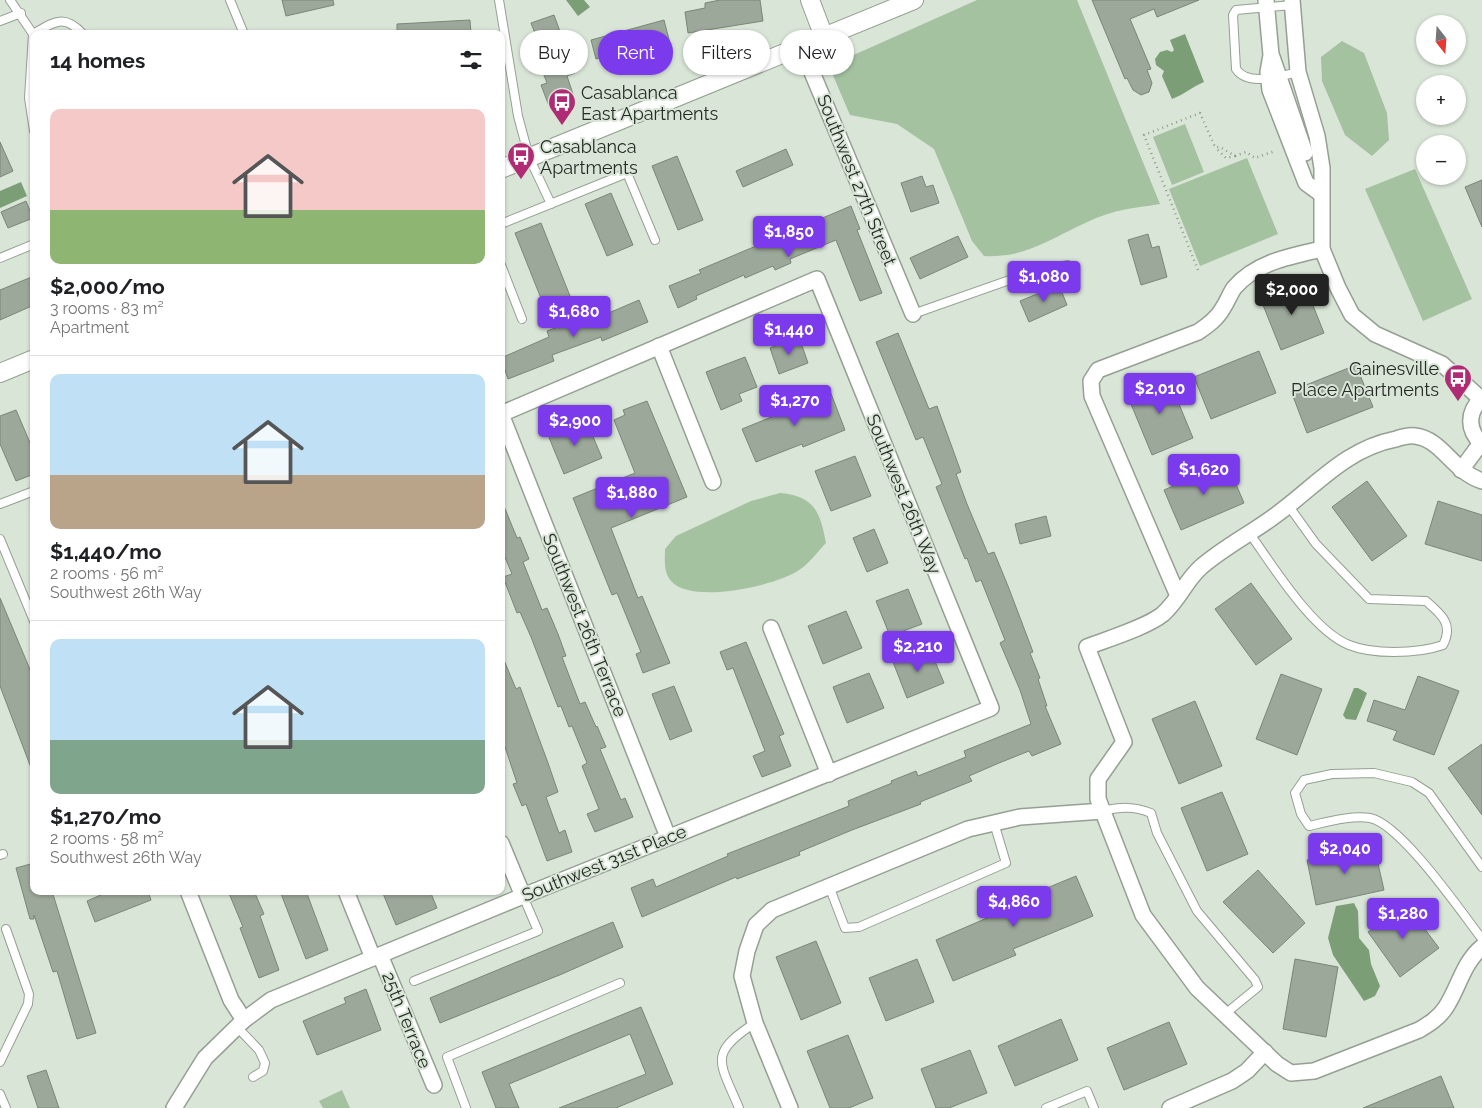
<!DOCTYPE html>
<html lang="en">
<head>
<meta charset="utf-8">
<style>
	body { margin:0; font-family:Raleway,sans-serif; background:#f2f2f2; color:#202124; height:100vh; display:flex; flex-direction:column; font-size:19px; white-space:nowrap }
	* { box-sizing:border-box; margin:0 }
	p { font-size:16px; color:#757577 }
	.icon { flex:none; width:28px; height:28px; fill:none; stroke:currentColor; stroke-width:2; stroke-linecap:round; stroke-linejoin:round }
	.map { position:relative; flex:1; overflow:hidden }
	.details { position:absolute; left:30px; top:30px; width:475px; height:865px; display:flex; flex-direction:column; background:#fff; border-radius:10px; box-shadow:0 1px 4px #0004 }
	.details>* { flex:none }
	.banner { position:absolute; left:520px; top:30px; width:475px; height:45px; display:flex; gap:10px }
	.needle { width:32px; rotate:163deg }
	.buttons { position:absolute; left:1416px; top:15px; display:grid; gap:10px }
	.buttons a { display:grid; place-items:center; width:50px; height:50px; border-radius:50%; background:#fff; box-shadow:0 1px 4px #0004; font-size:25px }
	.price { position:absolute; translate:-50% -42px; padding:0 11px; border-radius:5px; background:#7c3aed; color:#fff; font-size:16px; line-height:32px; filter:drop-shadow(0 1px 2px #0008) }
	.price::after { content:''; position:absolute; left:50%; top:30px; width:15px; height:11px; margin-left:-8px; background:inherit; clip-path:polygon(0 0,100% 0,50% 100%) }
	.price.on { background:#222; color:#fff }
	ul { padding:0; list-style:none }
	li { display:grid; align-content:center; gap:10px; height:265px; padding:0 20px }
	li+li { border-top:1px solid #e0e0e0 }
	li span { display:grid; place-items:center; height:155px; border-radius:10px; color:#555 }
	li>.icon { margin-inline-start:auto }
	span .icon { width:90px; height:90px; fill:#fffc; stroke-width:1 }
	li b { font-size:21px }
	h2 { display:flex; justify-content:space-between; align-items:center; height:60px; padding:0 20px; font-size:21px }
	.tag { padding:0 18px; border-radius:22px; background:#fff; box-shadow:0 1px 4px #0004; font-size:18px; line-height:45px }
	.tag.on { background:#7c3aed; color:#fff }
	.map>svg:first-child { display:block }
</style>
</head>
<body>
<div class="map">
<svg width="1482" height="1108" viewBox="0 0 1482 1108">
	<rect width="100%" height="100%" fill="#d9e6d7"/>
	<g fill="#a4c1a0">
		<path d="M977,0H1077L1160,204C1144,207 1126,208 1111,213C1066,226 1035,259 984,256L972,241L934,149L897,124L850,115L829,66Z"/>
		<path d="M1342,41L1364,53L1387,113L1389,140L1372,156L1345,135L1322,81L1321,57Z"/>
		<path d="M1185,124L1204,172L1172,185L1153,137Z"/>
		<path d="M1247,158L1278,234L1200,266L1169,189Z"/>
		<path d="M1415,169L1472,299L1423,321L1365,189Z"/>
		<path d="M780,493C814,496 820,511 826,543C817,552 809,564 799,570C776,586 693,604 672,582C663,573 665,560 665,549L676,536L751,501Z"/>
		<path d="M342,1090L350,1108H323L319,1101Z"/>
	</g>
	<g fill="#7b9e76">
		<path d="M566,0H584L590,7L578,16Z"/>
		<path d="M1185,34L1204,82C1192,87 1185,94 1172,99L1162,76L1164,71L1156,65L1155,59L1160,52L1167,50L1172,52L1174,50L1170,40Z"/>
		<path d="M21,182L27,196L0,208V191Z"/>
		<path d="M1354,688H1358L1367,693L1356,720L1346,719L1343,715Z"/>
		<path d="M1354,903L1358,911L1359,938L1369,950L1371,964L1380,986L1375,996L1364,1001L1333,955L1328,938L1336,906Z"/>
	</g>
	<g fill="#9ca89a" stroke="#7a8679">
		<path d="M282,0H333L334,5L286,16Z"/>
		<path d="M720,0H760L763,21L688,33L685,12L705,8V3Z"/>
		<path d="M1092,0H1199L1157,17L1154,9L1130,19L1151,69L1147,70L1152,83L1149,92L1141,95L1133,90L1127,78L1125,79Z"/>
		<path d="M554,15L575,73L567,76L574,97L549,106L541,85L547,83L536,54L542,52L531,23Z"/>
		<path d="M470,20L471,34H397V24Z"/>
		<path d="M664,20L672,51L651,56L650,51L618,60L616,53L596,59L591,40Z"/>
		<path d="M0,142L13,171L0,177Z"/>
		<path d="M786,149L793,165L743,187L736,171Z"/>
		<path d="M677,156L703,220L678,230L652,166Z"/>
		<path d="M922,176L926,187L933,185L939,203L911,212L901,183Z"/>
		<path d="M1482,180V227L1465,187Z"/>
		<path d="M611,193L633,245L607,256L585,204Z"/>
		<path d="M26,201L33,218L8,228L1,212Z"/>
		<path d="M851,206L860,229L857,230L882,293L860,301L836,240L790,259L791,263L775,270L773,266L745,278L744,275L696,296L697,299L678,308L669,286L701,273L699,270Z"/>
		<path d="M541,223L570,296L544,306L515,233Z"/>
		<path d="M1148,234L1152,248L1159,246L1167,277L1141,285L1128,240Z"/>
		<path d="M958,236L968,257L920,279L910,258Z"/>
		<path d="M34,276V305L0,320V290Z"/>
		<path d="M1304,283L1324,333L1281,350L1261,300Z"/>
		<path d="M1059,285L1067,305L1029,322L1020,301Z"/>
		<path d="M639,300L648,322L602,341L601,337L552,355L554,361L508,379L501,358L549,337L547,331L588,316L590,321Z"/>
		<path d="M898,333L929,409L937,406L961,472L956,474L967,504L988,554L994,552L1008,586L1033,652L1030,653L1040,678L1038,679L1047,706H1045L1061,744L1032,756L1029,751L999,763L969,776L972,781L920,802L921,804L852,830L799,852L800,855L737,879L736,877L642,917L631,888L653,879L656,887L728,856L727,854L849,806L848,801L892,783L891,781L916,771L918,776L966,757L964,751L1031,724L1020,690L1000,643L1005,640L981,580L976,582L967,558L965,559L936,487L942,484L923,437L916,440L876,342Z"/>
		<path d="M799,337L808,363L779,374L770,348Z"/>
		<path d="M1259,351L1276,393L1211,419L1194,377Z"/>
		<path d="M745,357L757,387L739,394L742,401L721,410L706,372Z"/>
		<path d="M1356,365L1373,407L1307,433L1291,391Z"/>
		<path d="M1167,375L1193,438L1152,455L1126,392Z"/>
		<path d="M830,391L845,430L803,447L802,444L756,462L742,429L789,410L788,407Z"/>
		<path d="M647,401L687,497L611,528L638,598L642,596L670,663L643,673L636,654L641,652L617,593L612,595L573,498L635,473L614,420L625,415L623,410Z"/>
		<path d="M16,410L34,452V474L16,481L0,444V416Z"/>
		<path d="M586,420L602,458L564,474L548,435Z"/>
		<path d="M855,456L871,496L831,511L815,471Z"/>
		<path d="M1227,463L1244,503L1181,530L1164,490Z"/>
		<path d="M1367,481L1407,536L1372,561L1332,507Z"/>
		<path d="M501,499L517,538L520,537L529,559L523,562L542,610L547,608L558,634L566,656L562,657L580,704L585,702L596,727L597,726L606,747L600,749L621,800L625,798L633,817L595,832L587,814L599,809L582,766L587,763L572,726L569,727L561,706L558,707L531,637L520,612L517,613L503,577L512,574L501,548Z"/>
		<path d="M1438,501L1482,515V561L1425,544Z"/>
		<path d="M1046,516L1051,536L1020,544L1015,524Z"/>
		<path d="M874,529L888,563L867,572L853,538Z"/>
		<path d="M1251,583L1292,639L1256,665L1215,609Z"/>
		<path d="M908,589L922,624L890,636L876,601Z"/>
		<path d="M0,598L34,679L33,773L0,686Z"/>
		<path d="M846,611L862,648L823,664L808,626Z"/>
		<path d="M746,642L784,734L779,736L791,766L762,777L753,756L765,751L733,668L727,670L720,652Z"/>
		<path d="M929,647L944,683L907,698L893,662Z"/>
		<path d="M501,653L516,689L520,687L548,763L558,792L546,797L559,833L565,830L572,852L547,861L526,804L522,806L513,784L517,783L501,735Z"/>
		<path d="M869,673L884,708L847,723L833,687Z"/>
		<path d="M1281,674L1322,689L1297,755L1256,739Z"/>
		<path d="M1418,676L1459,691L1434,755L1393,740L1397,731L1367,721L1374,700L1405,710Z"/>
		<path d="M674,686L692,731L670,740L652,694Z"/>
		<path d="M1195,701L1222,766L1179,784L1152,719Z"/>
		<path d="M1482,744V815L1448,768Z"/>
		<path d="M1222,792L1248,854L1207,871L1181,808Z"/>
		<path d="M1374,846L1384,890L1316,905L1307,860Z"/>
		<path d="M34,863V891H52L96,1033L77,1039L57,971L53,972L34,915V919H30L16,868Z"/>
		<path d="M1258,870L1305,923L1273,953L1223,902Z"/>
		<path d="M1076,876L1093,916L1013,949L1016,955L953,981L936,940L1015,906L1013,902Z"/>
		<path d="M110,891H148L151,900L95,922L87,901Z"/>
		<path d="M228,891H254L264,914L260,916L279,970L259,978L240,928L243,927Z"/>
		<path d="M280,891H306L328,950L306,959Z"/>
		<path d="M382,891H430L437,908L396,925Z"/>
		<path d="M1406,904L1439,948L1400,977L1368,932Z"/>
		<path d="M613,922L623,947L562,974L440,1023L430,998Z"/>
		<path d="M816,941L841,1003L801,1020L776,957Z"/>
		<path d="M917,959L934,1002L886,1021L869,978Z"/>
		<path d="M1295,959L1338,967L1326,1037L1283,1029Z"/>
		<path d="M366,989L381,1030L317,1055L303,1021L346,1003L344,998Z"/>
		<path d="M641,1007L673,1084L616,1108H559L646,1074L630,1034L509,1084L519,1108H496L482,1072Z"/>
		<path d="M1061,1019L1078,1060L1015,1086L998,1046Z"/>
		<path d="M1169,1022L1187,1064L1124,1090L1107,1048Z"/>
		<path d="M848,1035L873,1098L849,1108H830L807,1051Z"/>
		<path d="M970,1050L987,1093L949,1108H936L921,1069Z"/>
		<path d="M46,1070L59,1108H38L27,1076Z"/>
		<path d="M1441,1076L1454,1108H1363Z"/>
	</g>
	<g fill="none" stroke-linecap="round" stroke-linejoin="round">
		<g stroke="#94a092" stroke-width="10">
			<g id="service">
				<path d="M10,0L33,34L29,98L34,131"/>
				<path d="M230,0L244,34"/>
				<path d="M499,0L518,116L529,157L551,204"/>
				<path d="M1292,5L1236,10L1233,15L1236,69C1248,87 1280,76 1298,72"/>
				<path d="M0,21L21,13"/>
				<path d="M33,34C54,22 64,13 83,34"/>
				<path d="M501,224L627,173L655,240"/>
				<path d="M0,258L34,244"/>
				<path d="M501,265L522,319"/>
				<path d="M913,314L1035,271L1068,265"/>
				<path d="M0,504L34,491"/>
				<path d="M1250,534C1273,566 1312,630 1349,645C1364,651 1378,652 1394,652C1411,652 1426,651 1443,645C1454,624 1441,614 1426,601L1369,599L1316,544L1288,505"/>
				<path d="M0,539L34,621"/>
				<path d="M1103,811C1120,807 1134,806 1151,813L1157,833L1197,911L1255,980L1258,987L1225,1014"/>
				<path d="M0,855L3,854"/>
				<path d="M1482,867L1429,793L1412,782L1374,773L1332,774L1304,780L1295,793L1301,814L1309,826C1327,822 1351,815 1370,818C1401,824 1462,913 1482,939"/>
				<path d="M829,886L845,928L859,927L1006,863L994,823"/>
				<path d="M414,981L538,931L523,896"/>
				<path d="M237,1027L259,1050L265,1063L263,1071L253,1077"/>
				<path d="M0,1062L28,1004L29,994L6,929"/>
				<path d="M0,1094L6,1108"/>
				<path d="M466,1108L447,1057L620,983"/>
				<path d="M739,1108C720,1062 707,1054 755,1023"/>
				<path d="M1046,1108L1087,1091L1094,1108"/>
			</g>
		</g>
		<g stroke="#94a092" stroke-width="18">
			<g id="minor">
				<path d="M1266,0L1271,55L1268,72L1270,90L1306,183L1321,194"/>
				<path d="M1292,0L1298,72L1317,136L1322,168V249L1338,288L1352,315L1375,334L1442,364L1481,399"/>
				<path d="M801,46L913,314"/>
				<path d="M1272,57L1305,153"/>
				<path d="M659,346L713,482"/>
				<path d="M1482,398C1467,412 1467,430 1482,444"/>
				<path d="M1461,470L1481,443"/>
				<path d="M1482,481C1452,471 1442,439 1415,436C1409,435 1402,437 1396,439C1345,449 1316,486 1276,515C1252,533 1224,547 1201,567C1186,580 1179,600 1163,614C1147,627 1108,639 1087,647L1124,742L1098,779V799L1143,915L1197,988L1277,1064L1291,1073L1314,1071L1419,1030C1429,1024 1439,1018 1446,1007C1459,987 1463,963 1482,947"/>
				<path d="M1178,596L1092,396L1091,381L1098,370L1198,332C1207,326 1217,319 1223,308C1227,302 1230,294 1234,288C1256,262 1291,256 1322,249"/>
				<path d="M771,628L829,774"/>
				<path d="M501,843L523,896"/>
				<path d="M188,891L231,1000L244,1020"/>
				<path d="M346,891L373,958"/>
				<path d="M380,955L434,1085"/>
				<path d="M174,1108L205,1058L244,1020L271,1000L523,896L991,708L817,279L501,414L668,837"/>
				<path d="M790,1108L755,1023L742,976L747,951L756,925L772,910L968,829L1020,817L1103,811"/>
				<path d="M1170,1108L1232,1081L1247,1071L1265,1052"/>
			</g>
		</g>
		<g stroke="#94a092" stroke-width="20">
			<g id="tertiary">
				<path d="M810,0L824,37"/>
				<path d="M501,169L914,0"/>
				<path d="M0,373L34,359"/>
			</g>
		</g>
		<g stroke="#909a8e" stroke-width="2.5" stroke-dasharray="1 4" stroke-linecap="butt">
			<path d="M1235,156L1246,152L1255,158L1275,151"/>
			<path d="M1198,270L1144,135L1200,113L1215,147H1220L1235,156L1226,158L1215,147"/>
		</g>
		<use href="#service" stroke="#fff" stroke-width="8"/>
		<use href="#minor" stroke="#fff" stroke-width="15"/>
		<use href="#tertiary" stroke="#fff" stroke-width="18"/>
	</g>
	<defs>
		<g id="bus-pin" transform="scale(1.4375)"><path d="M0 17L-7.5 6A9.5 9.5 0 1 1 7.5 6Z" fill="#af2c74" stroke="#d9e6d7"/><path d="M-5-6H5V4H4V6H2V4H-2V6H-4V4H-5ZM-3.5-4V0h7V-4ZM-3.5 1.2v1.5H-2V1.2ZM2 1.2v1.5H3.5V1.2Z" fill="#fff"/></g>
	</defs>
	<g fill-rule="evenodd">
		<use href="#bus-pin" x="562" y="102"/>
		<use href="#bus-pin" x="521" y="156"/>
		<use href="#bus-pin" x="1458" y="378"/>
	</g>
	<g text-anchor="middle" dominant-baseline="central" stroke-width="4" stroke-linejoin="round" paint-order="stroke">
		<g font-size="18" fill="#252a24" stroke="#d9e6d7" text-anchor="start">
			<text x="581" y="92">Casablanca<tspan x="581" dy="21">East Apartments</tspan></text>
			<text x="540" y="146">Casablanca<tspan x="540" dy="21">Apartments</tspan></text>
			<text x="1439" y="368" text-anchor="end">Gainesville<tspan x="1439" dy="21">Place Apartments</tspan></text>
		</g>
		<g font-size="18" fill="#252a24" stroke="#d9e6d7">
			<text transform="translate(857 180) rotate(68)">Southwest 27th Street</text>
			<text transform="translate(904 494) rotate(68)">Southwest 26th Way</text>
			<text transform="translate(585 625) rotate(68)">Southwest 26th Terrace</text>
			<text transform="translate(604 863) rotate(-22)">Southwest 31st Place</text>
			<text transform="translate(407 1020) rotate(68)">25th Terrace</text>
		</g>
	</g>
</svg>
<div class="buttons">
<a><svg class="needle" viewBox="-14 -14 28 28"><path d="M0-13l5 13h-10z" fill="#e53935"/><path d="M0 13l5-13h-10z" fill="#757577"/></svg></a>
<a>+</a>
<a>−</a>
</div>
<b class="price" style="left:789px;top:258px">$1,850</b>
<b class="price" style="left:1044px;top:303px">$1,080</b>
<b class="price on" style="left:1292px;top:316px">$2,000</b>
<b class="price" style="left:574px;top:338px">$1,680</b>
<b class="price" style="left:789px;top:356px">$1,440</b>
<b class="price" style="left:1160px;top:415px">$2,010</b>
<b class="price" style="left:795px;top:427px">$1,270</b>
<b class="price" style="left:575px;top:447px">$2,900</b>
<b class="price" style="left:1204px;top:496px">$1,620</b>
<b class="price" style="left:632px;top:519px">$1,880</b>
<b class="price" style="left:918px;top:673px">$2,210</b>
<b class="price" style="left:1345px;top:875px">$2,040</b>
<b class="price" style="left:1014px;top:928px">$4,860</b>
<b class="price" style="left:1403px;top:940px">$1,280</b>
<div class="banner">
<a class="tag">Buy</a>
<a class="tag on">Rent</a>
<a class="tag">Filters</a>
<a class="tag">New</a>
</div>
<section class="details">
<h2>14 homes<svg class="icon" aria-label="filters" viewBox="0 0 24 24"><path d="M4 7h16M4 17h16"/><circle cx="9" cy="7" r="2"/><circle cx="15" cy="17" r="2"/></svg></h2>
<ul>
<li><span style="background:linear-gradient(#f6c9c9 65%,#8fb573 0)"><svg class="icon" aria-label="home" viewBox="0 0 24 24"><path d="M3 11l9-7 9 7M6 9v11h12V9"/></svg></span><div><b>$2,000/mo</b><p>3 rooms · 83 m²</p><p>Apartment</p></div></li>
<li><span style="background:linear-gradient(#bfe0f5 65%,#b9a48a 0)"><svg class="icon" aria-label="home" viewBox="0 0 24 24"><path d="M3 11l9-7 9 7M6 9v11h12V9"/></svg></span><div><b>$1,440/mo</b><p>2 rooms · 56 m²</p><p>Southwest 26th Way</p></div></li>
<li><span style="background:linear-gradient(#bfe0f5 65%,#7fa58c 0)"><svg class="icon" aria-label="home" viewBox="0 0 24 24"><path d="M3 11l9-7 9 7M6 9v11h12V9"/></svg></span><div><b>$1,270/mo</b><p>2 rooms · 58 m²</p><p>Southwest 26th Way</p></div></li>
</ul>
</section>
</div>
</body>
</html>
